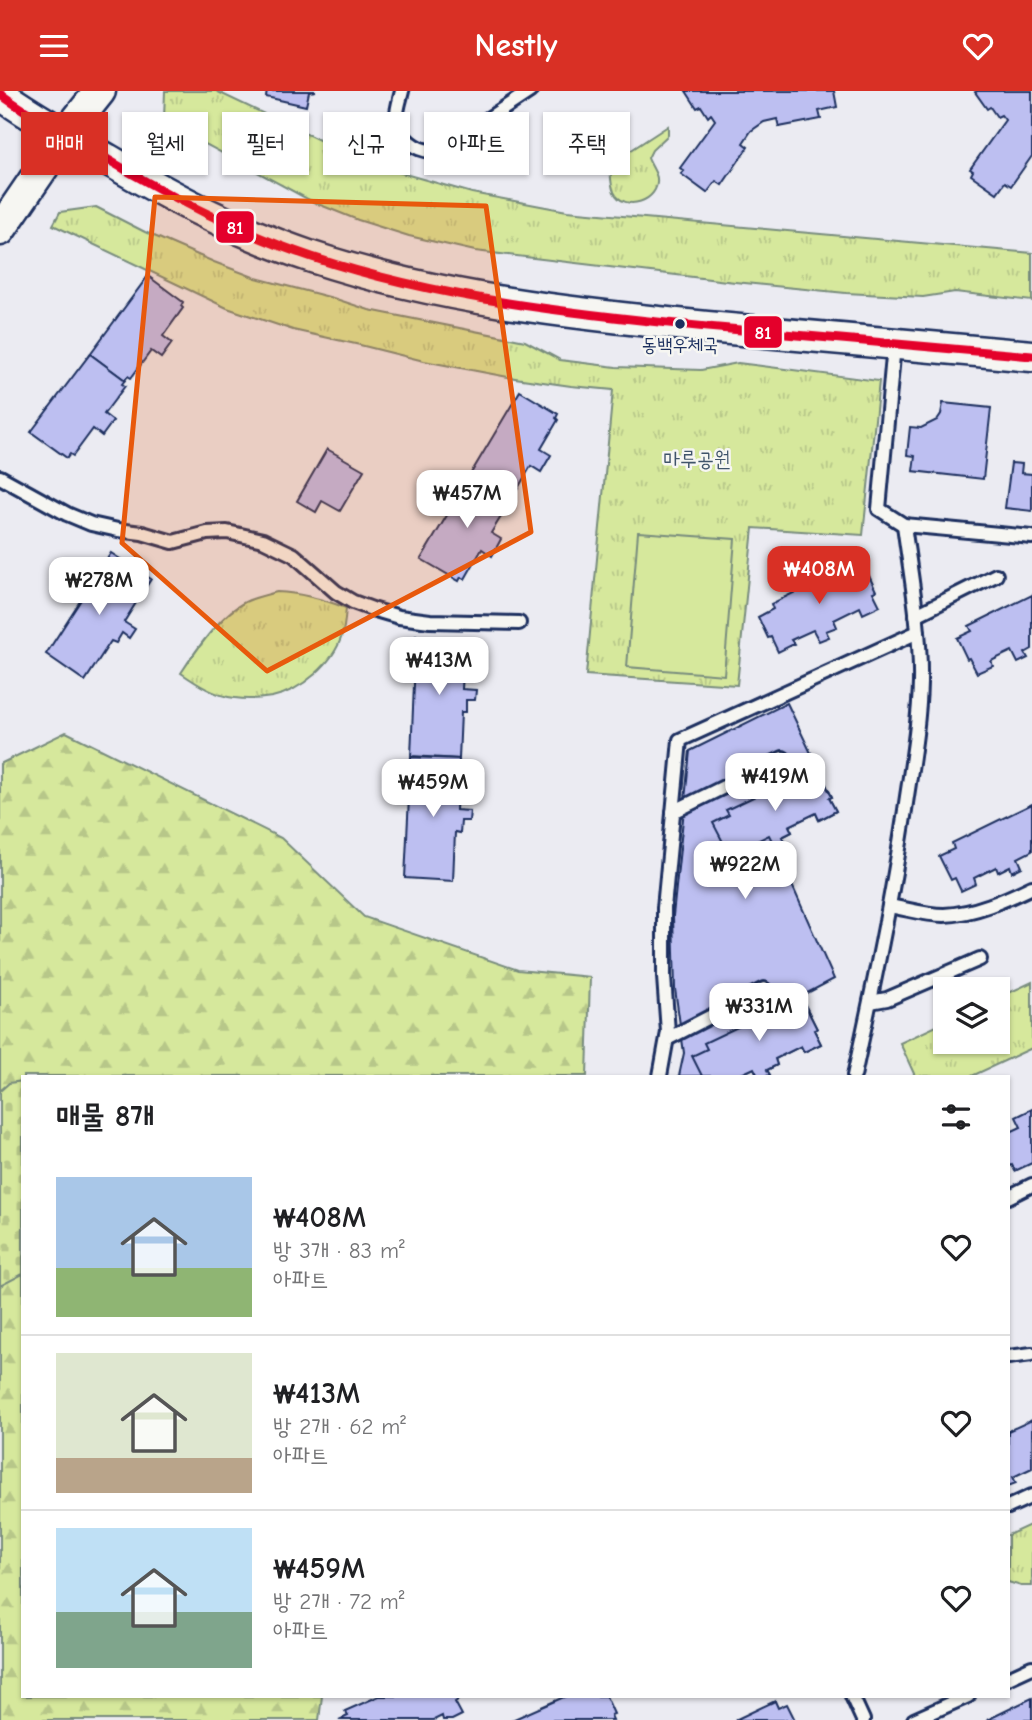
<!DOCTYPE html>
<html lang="ko">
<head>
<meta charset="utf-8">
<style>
	body { margin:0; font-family:"Comic Neue","Poor Story",sans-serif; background:#f6f6f6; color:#202124; height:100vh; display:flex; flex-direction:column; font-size:26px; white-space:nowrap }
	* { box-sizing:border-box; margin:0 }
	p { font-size:23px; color:#757577 }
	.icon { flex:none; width:38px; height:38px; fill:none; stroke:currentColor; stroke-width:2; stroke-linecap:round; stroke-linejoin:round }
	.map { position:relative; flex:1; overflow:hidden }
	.details { position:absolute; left:21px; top:984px; width:989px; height:623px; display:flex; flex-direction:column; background:#fff; border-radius:0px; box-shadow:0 2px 5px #0004 }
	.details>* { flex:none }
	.top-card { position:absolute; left:21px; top:21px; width:990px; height:63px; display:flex; gap:14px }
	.buttons { position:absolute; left:933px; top:886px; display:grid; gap:14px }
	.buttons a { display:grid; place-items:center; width:77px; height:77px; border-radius:0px; background:#fff; box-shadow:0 2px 5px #0004; font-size:35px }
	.price { position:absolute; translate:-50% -60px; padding:0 16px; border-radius:14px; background:#fff; color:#222; font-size:23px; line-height:46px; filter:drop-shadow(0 2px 4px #0008) }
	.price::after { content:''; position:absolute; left:50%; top:42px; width:21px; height:16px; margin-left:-10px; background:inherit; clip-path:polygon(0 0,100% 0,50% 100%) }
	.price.current { background:#d93025; color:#fff }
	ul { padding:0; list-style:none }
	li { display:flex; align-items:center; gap:21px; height:175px; padding:0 35px }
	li+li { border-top:2px solid #e0e0e0 }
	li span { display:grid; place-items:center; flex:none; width:196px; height:140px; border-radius:0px; color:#555 }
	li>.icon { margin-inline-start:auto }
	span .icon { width:84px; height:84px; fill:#fffc; stroke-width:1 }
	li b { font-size:30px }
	h2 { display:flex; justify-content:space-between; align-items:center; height:84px; padding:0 35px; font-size:30px }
	.tag { padding:0 24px; border-radius:0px; background:#fff; box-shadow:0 2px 5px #0004; font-size:24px; line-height:63px }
	.tag.current { background:#d93025; color:#fff }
	header { display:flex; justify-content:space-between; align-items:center; height:91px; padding:0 35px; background:#d93025; color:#fff; font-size:32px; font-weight:800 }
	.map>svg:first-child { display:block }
</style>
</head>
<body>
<header><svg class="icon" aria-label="menu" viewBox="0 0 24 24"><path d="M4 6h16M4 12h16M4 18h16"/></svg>Nestly<svg class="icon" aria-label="heart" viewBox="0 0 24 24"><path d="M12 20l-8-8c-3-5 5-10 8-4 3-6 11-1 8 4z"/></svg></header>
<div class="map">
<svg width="1032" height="1629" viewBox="0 0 1032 1629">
	<defs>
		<pattern id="grass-tufts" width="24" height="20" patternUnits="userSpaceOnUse" patternTransform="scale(1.75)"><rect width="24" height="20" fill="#d6e89c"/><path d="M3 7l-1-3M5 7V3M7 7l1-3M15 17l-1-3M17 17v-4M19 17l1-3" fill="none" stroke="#b7c789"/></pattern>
		<pattern id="forest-firs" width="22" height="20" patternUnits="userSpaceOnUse" patternTransform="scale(1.75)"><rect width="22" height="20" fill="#d6e89c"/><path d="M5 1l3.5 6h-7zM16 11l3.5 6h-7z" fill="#b7c789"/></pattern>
		<pattern id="cemetery-stones" width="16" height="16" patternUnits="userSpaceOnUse" patternTransform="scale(1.75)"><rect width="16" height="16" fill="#d6e89c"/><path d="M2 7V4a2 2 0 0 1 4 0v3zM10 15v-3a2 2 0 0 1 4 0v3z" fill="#b7c789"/></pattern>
	</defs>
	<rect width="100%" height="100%" fill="#ebebf2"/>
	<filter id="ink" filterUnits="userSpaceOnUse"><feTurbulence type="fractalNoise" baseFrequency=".0143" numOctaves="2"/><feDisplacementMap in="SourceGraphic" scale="14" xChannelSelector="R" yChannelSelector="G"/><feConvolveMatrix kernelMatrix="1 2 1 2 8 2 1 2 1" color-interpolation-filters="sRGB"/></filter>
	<g filter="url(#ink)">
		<g fill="url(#grass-tufts)" stroke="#788c7d" stroke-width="2">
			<path d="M165,0H216L334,56L398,81L472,102L567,120L1032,162V210L955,201L923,206L846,202L735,191L475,160L409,145L358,129L313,111L207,54L164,28Z"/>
			<path d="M668,35V44L652,59L648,67C650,73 656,81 657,87C660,110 624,122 614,101C610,93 611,82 610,73Z"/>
			<path d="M96,116L145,141L214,171L256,187L333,207L369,219L525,250L560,269L616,276L701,279L738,272L879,290L863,444L753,437L737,594L586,584L613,299L571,295L508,286L424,270L360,254L293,239L227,217L53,134L60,121Z"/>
			<path d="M277,501C301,502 323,508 346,517C345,526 345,535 342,544C334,572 301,600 272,606C260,608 247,609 235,607C215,605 197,593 181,582C196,559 220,524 245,511C255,506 266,504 277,501Z"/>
			<path d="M1032,891V957L972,985H915L900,952L945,931V950H998V907Z"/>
			<path d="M1032,1433V1495H1021L1008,1491V1444Z"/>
		</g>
		<path fill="url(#forest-firs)" stroke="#788c7d" stroke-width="2" d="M66,641L281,747L364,826L518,879L590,886L587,985H23V1605H322L319,1629H0V673Z"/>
		<path fill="url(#cemetery-stones)" stroke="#788c7d" stroke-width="2" d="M23,990V1183L0,1195V1000L9,992Z"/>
		<path fill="#d6e89c" stroke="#788c7d" stroke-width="2" d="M638,441L735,448L724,584L627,576Z"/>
		<g fill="#bdbff1" stroke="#1b2f5e" stroke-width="2">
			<path d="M267,0H316L309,1L306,15L266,6Z"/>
			<path d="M686,0H834L837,16L819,20L821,28L779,36L777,28L764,31L751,40L743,52L748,56L722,94L716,90L707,102L681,83L684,80L680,77L715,29L711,23L708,26L701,15L697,17Z"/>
			<path d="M977,0H1032V65L1011,95L1005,91L997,102L971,84L973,80L970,78L1005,29L1001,24L997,26L990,16L987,18L975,1Z"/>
			<path d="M148,185L183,211L181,215L183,217L163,245L172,252L161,267L151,260L131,287L128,285L125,289L90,263Z"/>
			<path d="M90,263L125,289L122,293L125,295L104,323L113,330L102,345L93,338L73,365L70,363L67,367L31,341Z"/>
			<path d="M520,300L558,323L556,327L558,329L541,358L551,364L541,381L531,375L514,404L511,402L508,406L470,384Z"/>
			<path d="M943,312L991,317L983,388L913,380L915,365L907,364L910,336L921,337L937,329L941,323Z"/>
			<path d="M327,358L364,379L340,420L322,410L316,421L297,410Z"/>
			<path d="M1011,372L1022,373L1021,382L1032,383V420L1005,417Z"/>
			<path d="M471,384L508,406L506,410L509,413L491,442L501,448L492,465L482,458L465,488L461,486L459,490L421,468Z"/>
			<path d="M111,462L151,488L124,531L135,538L129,547L122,542L116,552L111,550L85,590L46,563Z"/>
			<path d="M852,473L856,480L865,476L876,500L873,501L880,515L863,523L860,516L834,529L837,536L826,540L829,546L819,550L813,539L791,549L794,553L778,561L771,546L768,547L758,526L773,518L771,513Z"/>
			<path d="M1032,504V558L1025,562L1028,567L1018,572L1012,560L991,570L993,575L977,582L969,567L967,568L957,547L972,540L969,535Z"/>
			<path d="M416,545L465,548L462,598L476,599L475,609H466V621H461L459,668L411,665Z"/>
			<path d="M787,612L832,706L829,707L836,720L819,729L816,722L789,735L792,741L782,746L785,751L775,756L834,888L792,910L795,917L804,912L817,938L814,939L821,953L804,961L801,955L775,968L777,974L767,979L770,984L767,985H758L754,977L744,982L746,985H679L684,962L675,898L673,825L690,660Z"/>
			<path d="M411,666L459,668L456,719L470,720L469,730H461L460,742L455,741L453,790L405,787Z"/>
			<path d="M808,680L812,686L820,682L832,706L829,707L836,720L819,729L816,722L789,735L792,741L782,746L785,751L775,756L769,744L747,755L750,759L734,767L727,751L724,753L713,732L729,724L726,719Z"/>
			<path d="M1032,713V760L1018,767L1022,776L1012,781L1010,775L998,781L996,776L974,787L976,793L961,800L955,787L951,789L939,765L954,758L952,752Z"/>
			<path d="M792,910L795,917L804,912L817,938L814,939L821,953L804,961L801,955L775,968L777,974L767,979L770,984L767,985H758L754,977L737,985H702L692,965L707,958L704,952Z"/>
			<path d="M1032,1018V1072L1015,1080L1012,1074L1008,1076V1042L1021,1036L1016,1026Z"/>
			<path d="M1032,1329V1377L1013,1386L1016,1392L1008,1395V1340Z"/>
			<path d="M379,1605H456L458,1609L455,1611L462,1624L452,1629H443L442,1625L434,1629H339L348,1625L345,1620Z"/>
			<path d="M566,1605H606L614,1623L611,1624L613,1629H512Z"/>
			<path d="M1032,1607V1629H987Z"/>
			<path d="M775,1610L778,1617L787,1613L795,1629H735Z"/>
		</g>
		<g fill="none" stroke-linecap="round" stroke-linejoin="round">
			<g stroke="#1b2f5e" stroke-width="18">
				<g id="service">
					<path d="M402,0C400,9 396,19 397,28C398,46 418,63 436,59C437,59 446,55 447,55L530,0"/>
					<path d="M894,254L879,418L904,434L1032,446"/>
					<path d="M0,386L67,423L91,433L118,439L142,442L173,451L207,442L227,441L263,449L294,464L336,501L353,511L372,518L399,526L430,530L519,532"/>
					<path d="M916,524L996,484"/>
					<path d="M673,721L783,667"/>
					<path d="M889,815C907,818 926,824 944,824C974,823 1005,809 1032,796"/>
					<path d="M870,911L887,908L980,868"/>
					<path d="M667,948L764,898"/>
					<path d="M660,985L668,941L664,886V817L680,649L918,541"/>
					<path d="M854,985C873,897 892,808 905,719C911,677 919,634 920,592C921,539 911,486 904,434"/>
					<path d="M1008,1106L1032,1094"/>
					<path d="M1008,1266L1032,1263"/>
					<path d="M1008,1416L1032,1405"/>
					<path d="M1008,1587L1032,1576"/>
					<path d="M852,1605L863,1629"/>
					<path d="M914,1629L968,1605"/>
				</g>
			</g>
			<g stroke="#1b2f5e" stroke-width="35">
				<g id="tertiary">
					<path d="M0,3C34,27 71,48 107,68C173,107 239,142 312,166C439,208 575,223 707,236C816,246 924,256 1032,265"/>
					<path d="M0,139L65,44L100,0"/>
				</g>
			</g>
			<use href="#service" stroke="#f6f6f2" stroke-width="12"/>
			<use href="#tertiary" stroke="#f6f6f2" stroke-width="30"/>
			<g stroke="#f6f6f2" stroke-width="14">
				<path id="bus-1" d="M0,3C34,27 71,48 107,68C173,107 239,142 312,166C439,208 575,223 707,236C816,246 924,256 1032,265"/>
			</g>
			<use href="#bus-1" stroke="#e4002b" stroke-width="9"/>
		</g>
	</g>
	<path fill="#e8590c" fill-opacity="0.2" stroke="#e8590c" stroke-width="5" stroke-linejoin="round" d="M155,106L486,115L531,441L267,580L122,452Z"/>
	<circle fill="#1b2f5e" stroke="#f6f6f2" stroke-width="2.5" cx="680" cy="233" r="6"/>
	<g text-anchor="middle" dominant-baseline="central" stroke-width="5" stroke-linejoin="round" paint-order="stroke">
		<g font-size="19" fill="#1b2f5e" stroke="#f6f6f2">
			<text x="680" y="254">동백우체국</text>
		</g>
		<g font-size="21" fill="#40546a" stroke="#f6f6f2">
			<text x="697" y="368">마루공원</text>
		</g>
	</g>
	<g stroke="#f6f6f2" stroke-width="2.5">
		<rect x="215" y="119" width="40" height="34" rx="7" fill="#e4002b"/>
		<rect x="743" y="224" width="40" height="34" rx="7" fill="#e4002b"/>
	</g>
	<g font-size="19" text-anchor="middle" font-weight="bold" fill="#fff">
		<text x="235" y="143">81</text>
		<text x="763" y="248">81</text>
	</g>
</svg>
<div class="buttons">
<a><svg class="icon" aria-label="layers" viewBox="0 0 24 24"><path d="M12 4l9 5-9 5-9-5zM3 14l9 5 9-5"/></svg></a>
</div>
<b class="price" style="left:467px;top:439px">₩457M</b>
<b class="price current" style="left:819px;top:515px">₩408M</b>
<b class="price" style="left:99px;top:526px">₩278M</b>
<b class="price" style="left:439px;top:606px">₩413M</b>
<b class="price" style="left:775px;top:722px">₩419M</b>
<b class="price" style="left:433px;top:728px">₩459M</b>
<b class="price" style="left:745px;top:810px">₩922M</b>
<b class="price" style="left:759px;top:952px">₩331M</b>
<div class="top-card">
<a class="tag current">매매</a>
<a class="tag">월세</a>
<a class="tag">필터</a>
<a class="tag">신규</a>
<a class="tag">아파트</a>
<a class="tag">주택</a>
</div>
<section class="details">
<h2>매물 8개<svg class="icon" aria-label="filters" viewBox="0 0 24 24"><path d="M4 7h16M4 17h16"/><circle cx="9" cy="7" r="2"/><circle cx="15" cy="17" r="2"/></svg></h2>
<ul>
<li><span style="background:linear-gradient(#a9c7e8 65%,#8fb573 0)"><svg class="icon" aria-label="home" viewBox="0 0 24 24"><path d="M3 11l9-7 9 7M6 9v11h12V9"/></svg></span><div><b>₩408M</b><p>방 3개 · 83 m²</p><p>아파트</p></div><svg class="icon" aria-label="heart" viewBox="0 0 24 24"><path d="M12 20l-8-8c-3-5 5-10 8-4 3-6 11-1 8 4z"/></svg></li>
<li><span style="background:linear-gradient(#dfe7d0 75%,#b9a48a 0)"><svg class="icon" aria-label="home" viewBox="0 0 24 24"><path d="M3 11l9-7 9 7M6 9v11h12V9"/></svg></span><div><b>₩413M</b><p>방 2개 · 62 m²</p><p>아파트</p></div><svg class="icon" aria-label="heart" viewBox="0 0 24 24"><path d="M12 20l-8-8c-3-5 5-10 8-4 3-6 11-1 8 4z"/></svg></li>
<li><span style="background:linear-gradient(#bfe0f5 60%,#7fa58c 0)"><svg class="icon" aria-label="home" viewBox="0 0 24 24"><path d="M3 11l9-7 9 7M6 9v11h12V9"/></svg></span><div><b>₩459M</b><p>방 2개 · 72 m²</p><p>아파트</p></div><svg class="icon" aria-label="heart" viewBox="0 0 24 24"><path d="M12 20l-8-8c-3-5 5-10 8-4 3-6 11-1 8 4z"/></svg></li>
</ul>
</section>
</div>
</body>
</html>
